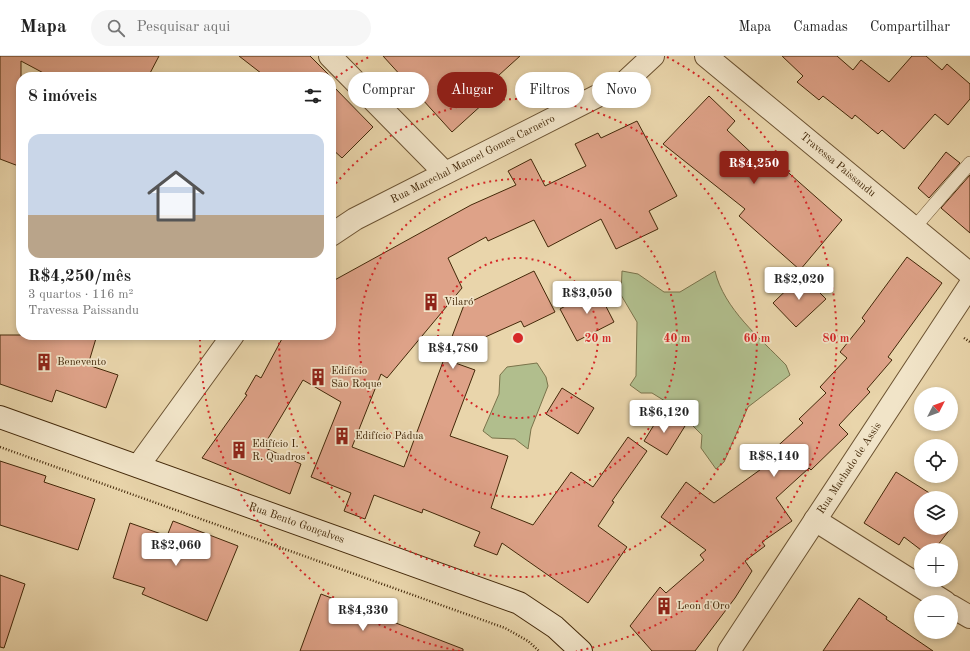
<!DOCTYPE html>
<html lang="pt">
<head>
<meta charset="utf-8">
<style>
	body { margin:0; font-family:"Old Standard TT",serif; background:#f6f6f6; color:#222; height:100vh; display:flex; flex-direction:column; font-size:15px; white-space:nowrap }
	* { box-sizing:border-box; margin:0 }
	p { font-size:13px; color:#767676 }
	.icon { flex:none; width:22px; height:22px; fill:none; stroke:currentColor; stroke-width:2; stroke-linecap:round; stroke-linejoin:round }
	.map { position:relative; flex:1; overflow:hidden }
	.panel { position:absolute; left:16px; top:16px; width:320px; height:268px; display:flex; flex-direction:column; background:#fff; border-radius:16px; box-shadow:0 2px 6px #0003 }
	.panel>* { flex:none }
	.banner { position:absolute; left:348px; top:16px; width:380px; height:36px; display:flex; gap:8px }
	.needle { width:26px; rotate:48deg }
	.fabs { position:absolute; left:914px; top:331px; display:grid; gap:8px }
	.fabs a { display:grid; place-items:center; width:44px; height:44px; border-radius:50%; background:#fff; box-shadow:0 2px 6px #0003; font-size:20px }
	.price { position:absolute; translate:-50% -34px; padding:0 9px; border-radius:4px; background:#fff; color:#222; font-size:13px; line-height:26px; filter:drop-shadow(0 1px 2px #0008) }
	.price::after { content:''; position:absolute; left:50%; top:24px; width:12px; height:9px; margin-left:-6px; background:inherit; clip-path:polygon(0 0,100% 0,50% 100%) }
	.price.selected { background:#8f2418; color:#fff }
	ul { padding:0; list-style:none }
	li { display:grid; align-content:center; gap:8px; height:212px; padding:0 12px }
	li+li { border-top:1px solid #e0e0e0 }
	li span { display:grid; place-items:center; height:124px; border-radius:12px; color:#555 }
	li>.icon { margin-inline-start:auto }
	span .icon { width:72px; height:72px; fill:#fffc; stroke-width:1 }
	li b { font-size:17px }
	h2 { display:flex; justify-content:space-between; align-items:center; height:48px; padding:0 12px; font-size:17px }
	.chip { padding:0 14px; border-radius:18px; background:#fff; box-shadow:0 2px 6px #0003; font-size:14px; line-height:36px }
	.chip.selected { background:#8f2418; color:#fff }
	header { display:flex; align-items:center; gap:24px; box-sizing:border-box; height:56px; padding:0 20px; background:#fff; border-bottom:1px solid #e0e0e0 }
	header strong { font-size:19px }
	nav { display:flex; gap:22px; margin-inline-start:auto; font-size:14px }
	.search { width:280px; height:36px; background:#f6f6f6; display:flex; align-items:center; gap:10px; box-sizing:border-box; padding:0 14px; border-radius:22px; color:#767676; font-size:15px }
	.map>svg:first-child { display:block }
</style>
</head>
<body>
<header>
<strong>Mapa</strong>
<div class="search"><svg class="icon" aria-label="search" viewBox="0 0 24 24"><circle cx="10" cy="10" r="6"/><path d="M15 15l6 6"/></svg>Pesquisar aqui</div>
<nav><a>Mapa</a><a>Camadas</a><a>Compartilhar</a></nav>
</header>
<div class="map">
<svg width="970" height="595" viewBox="0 0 970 595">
	<rect width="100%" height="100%" fill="#e9d5ab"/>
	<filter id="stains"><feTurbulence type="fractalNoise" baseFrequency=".005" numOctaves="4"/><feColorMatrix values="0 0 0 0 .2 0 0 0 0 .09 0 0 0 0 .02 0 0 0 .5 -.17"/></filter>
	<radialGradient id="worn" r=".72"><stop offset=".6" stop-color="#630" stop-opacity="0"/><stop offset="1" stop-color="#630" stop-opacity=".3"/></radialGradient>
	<g fill="#b1be8d" stroke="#7a734b">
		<path d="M622,215L638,218L664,236H680L715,215C724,253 760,282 786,309L790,319L748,351L724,406L716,413L701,392L702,379L673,350L652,337H641L630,329L636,320L637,266L621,239Z"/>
		<path d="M537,307L546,321L548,330L531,373L528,393L515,383L492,382L483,375L499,338L500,319L507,311Z"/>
	</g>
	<g fill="#dea288" stroke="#432809">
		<path d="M0,0H159L148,21H51L21,5V111L0,103Z"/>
		<path d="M239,0H310L331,21H266Z"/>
		<path d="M383,0H520L488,29L495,37L452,76Z"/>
		<path d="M782,0H837L853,14L861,4L889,26L912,0H926L942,14L947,8L970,28V43L948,69L935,58L904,93L882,74L878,78L855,59L852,63L823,40L819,44L797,26L803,20Z"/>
		<path d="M331,28L373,71L342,102L331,92Z"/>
		<path d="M709,40L735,65L727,74L775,119L782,111L842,164L800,214L739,160L745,153L663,88Z"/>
		<path d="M637,65L677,140L649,155L658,173L616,193L601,163L548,191L534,164L488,185L486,181L448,202L462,232L387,322L381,318L352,391L404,411L444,303L475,314L450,380L508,400L491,452L533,469L571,416L593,431L628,381L647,395L612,445L614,446L598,470L627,491L588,547L502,487L497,499L474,490L480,476L423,453L422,457L374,439L365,463L344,455L351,437L311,421L341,346L303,324L263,391L301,408L290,438L202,402L247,339L245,338L256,319L261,322L284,279H331V226L471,149L516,129L508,115L531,103L545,130L586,110L575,88L598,77L601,82Z"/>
		<path d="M946,96L960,107L929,142L918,132Z"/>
		<path d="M970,119V177L941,152Z"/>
		<path d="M907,201L942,227L888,301L892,304L867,333L870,336L839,369L848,378L811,414L809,412L776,442L792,465L762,486L765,490L745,505L752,515L735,542L695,595H652L630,570L660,531L666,537L704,504L700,499L706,494L661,461L686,426L714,447L764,411L760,406L803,367L799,363L826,337L820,331L847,302L840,296L865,265L862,262Z"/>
		<path d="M534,215L555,256L524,271L521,265L445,299L464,249Z"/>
		<path d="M802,219L826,243L796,271L773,247Z"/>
		<path d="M597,233L614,266L577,285L560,253Z"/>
		<path d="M0,279H97L88,309L118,319L106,352L56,334L52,346L0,328Z"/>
		<path d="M562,332L594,352L578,378L546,358Z"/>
		<path d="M662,356L685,370L667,399L644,385Z"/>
		<path d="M0,405L46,420L44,426L95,443L78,494L0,469Z"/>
		<path d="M896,416L931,438L934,442H921V472H951L934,494H921L904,481L899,489L864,467Z"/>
		<path d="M173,465L238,490L207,565L142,538L145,532L113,522L130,467L167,480Z"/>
		<path d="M0,519L25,528L4,592L0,591Z"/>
		<path d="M321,538L463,593V595H300Z"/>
		<path d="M859,542L887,561L886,563L933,595H823Z"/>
	</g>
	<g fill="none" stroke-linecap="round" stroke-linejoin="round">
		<g stroke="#6c5332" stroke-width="14">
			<path id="lane" d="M914,172L970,107"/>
		</g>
		<g stroke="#6c5332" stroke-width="24">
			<g id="street">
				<path d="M330,0L445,117"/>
				<path id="s1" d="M706,0L970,218"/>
				<path id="s2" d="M331,179L355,163L625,26L653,0"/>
				<path d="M138,410L233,279"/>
				<path d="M815,464L945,546"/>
				<path d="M951,550L970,561"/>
				<path id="s3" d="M729,595L970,229"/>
			</g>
		</g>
		<g stroke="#432809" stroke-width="24">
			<g id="secondary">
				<path id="s4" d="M0,361L519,547L555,571L581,595"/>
			</g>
		</g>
		<g stroke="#432809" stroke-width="2.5" stroke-dasharray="1 2" stroke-linecap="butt">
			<path d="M964,282L970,286"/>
			<path d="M0,391L505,572L528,585L539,595"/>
		</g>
		<use href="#lane" stroke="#f1e4c8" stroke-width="13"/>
		<use href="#street" stroke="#f1e4c8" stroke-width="22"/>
		<use href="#secondary" stroke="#f1e4c8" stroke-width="22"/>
	</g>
	<g fill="none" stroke="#d62828" stroke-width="2" stroke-dasharray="2 4">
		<circle cx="518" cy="282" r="80"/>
		<circle cx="518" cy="282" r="159"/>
		<path d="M332 132A239 239 0 1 1 279 280"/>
		<path d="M460 595A318 318 0 0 1 200 279M331 25A318 318 0 0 1 369 1M667 1A318 318 0 0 1 576 595"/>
	</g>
	<defs>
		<g id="building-bare" transform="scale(1.38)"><path d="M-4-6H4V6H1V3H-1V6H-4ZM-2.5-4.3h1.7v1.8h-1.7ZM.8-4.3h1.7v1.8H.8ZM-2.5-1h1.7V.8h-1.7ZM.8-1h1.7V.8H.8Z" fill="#8f2418" stroke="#f1e4c8" stroke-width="2.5" paint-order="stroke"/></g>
	</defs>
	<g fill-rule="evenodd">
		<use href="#building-bare" x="431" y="246"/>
		<use href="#building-bare" x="44" y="306"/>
		<use href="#building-bare" x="318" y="321"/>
		<use href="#building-bare" x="342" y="380"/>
		<use href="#building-bare" x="239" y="394"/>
		<use href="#building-bare" x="664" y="550"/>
	</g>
	<g text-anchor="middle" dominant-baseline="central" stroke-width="3.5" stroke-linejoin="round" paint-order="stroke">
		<g font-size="11" fill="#432809" stroke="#f1e4c8">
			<text stroke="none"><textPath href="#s2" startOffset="161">Rua Marechal Manoel Gomes Carneiro</textPath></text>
			<text stroke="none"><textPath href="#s1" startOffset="171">Travessa Paissandu</textPath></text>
			<text stroke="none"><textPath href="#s3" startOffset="219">Rua Machado de Assis</textPath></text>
			<text stroke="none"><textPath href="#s4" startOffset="315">Rua Bento Gonçalves</textPath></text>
		</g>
		<g font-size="11" fill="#432809" stroke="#f1e4c8" text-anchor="start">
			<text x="444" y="246">Vilaró</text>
			<text x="57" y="306">Benevento</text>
			<text x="331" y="315">Edifício<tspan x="331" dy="13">São Roque</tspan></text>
			<text x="355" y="380">Edifício Pádua</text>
			<text x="252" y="388">Edifício I.<tspan x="252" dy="13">R. Quadros</tspan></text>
			<text x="677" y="550">Leon d'Oro</text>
		</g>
	</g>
	<circle cx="518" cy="282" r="6" fill="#d62828" stroke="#f1e4c8" stroke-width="2"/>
	<g font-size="12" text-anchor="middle" font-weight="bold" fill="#d62828" stroke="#f1e4c8" stroke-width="3.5" stroke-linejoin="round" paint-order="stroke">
		<text x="598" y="286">20 m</text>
		<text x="677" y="286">40 m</text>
		<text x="757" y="286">60 m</text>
		<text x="836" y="286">80 m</text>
	</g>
	<rect width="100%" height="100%" filter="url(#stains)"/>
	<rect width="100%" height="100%" fill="url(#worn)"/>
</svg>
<div class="fabs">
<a><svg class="needle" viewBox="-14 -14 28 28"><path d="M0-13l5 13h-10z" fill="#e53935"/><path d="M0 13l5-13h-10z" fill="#767676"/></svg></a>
<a><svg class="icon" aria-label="locate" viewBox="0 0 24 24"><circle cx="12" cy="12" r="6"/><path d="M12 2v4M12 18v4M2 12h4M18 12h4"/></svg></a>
<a><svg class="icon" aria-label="layers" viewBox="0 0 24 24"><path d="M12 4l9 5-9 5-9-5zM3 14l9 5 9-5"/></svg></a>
<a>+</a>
<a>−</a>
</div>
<b class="price selected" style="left:754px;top:129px">R$4,250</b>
<b class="price" style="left:799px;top:245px">R$2,020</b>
<b class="price" style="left:587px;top:259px">R$3,050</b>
<b class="price" style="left:453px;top:314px">R$4,780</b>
<b class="price" style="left:664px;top:378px">R$6,120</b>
<b class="price" style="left:774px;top:422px">R$8,140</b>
<b class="price" style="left:176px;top:511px">R$2,060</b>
<b class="price" style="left:363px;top:576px">R$4,330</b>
<div class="banner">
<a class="chip">Comprar</a>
<a class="chip selected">Alugar</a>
<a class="chip">Filtros</a>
<a class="chip">Novo</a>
</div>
<section class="panel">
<h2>8 imóveis<svg class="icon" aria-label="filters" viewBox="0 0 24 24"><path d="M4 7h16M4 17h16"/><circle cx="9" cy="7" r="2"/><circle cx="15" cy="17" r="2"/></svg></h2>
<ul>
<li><span style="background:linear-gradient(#c9d6e8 65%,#b9a48a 0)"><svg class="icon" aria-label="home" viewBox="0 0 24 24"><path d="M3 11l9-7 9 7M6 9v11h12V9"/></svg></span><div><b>R$4,250/mês</b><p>3 quartos · 116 m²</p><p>Travessa Paissandu</p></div></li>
</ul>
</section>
</div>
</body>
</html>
